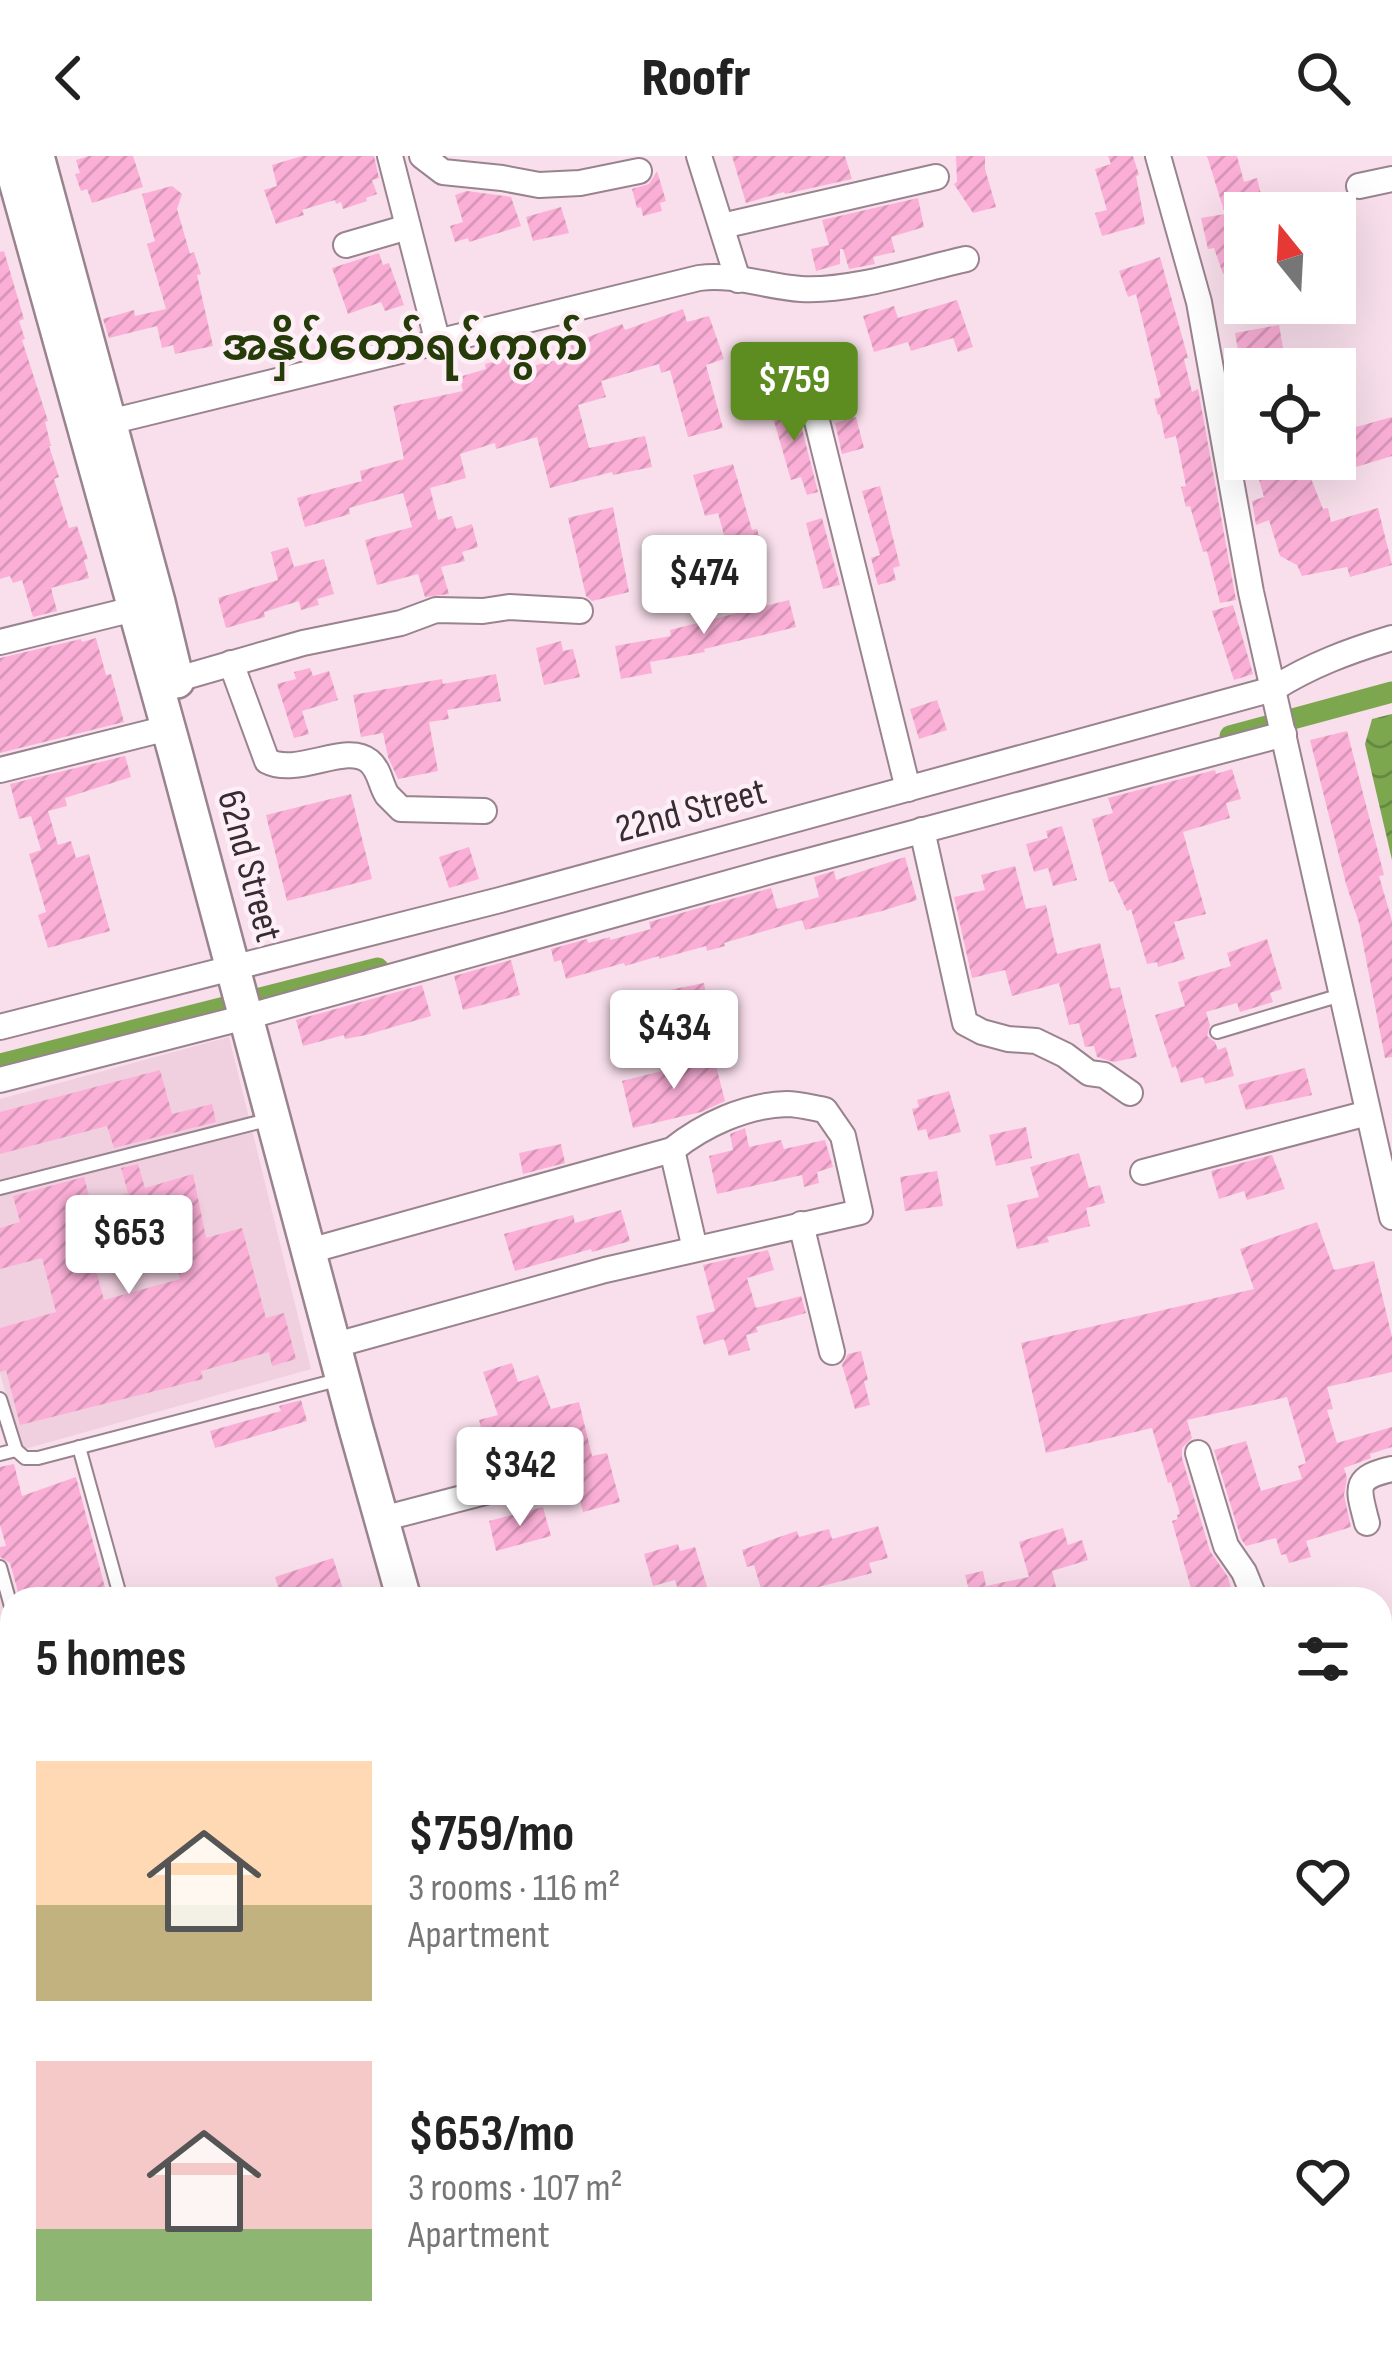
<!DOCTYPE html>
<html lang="en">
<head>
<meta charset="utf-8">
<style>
	body { margin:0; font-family:"Sofia Sans Condensed","Noto Sans Myanmar",sans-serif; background:#f2f2f2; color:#222; height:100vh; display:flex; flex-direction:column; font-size:45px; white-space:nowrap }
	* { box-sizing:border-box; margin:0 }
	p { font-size:39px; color:#767676 }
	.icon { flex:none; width:66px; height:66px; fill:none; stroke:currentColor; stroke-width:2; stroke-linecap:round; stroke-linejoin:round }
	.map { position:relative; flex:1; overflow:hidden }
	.drawer { position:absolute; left:0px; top:1431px; width:1392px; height:771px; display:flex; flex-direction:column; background:#fff; border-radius:36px 36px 0 0; box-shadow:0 12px 48px #0002 }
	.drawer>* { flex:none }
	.needle { width:78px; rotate:342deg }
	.tools { position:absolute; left:1224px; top:36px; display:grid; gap:24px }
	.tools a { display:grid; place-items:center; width:132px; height:132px; border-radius:0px; background:#fff; box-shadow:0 12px 48px #0002; font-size:60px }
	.price { position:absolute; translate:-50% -102px; padding:0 27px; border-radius:12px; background:#fff; color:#222; font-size:39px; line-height:78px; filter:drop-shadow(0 3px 6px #0008) }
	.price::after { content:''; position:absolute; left:50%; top:72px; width:36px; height:27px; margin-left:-18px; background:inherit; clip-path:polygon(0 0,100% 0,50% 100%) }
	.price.current { background:#5d8c21; color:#fff }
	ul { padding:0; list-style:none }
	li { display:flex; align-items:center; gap:36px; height:300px; padding:0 36px }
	li span { display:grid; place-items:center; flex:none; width:336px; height:240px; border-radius:0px; color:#555 }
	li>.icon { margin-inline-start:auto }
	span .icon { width:144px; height:144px; fill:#fffc; stroke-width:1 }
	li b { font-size:51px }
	h2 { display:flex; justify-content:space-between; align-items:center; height:144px; padding:0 36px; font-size:51px }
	header { display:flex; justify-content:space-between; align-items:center; height:156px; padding:0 36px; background:#fff; font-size:54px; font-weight:800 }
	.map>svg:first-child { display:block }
</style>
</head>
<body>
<header><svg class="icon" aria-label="back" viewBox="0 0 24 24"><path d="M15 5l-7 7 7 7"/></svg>Roofr<svg class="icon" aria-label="search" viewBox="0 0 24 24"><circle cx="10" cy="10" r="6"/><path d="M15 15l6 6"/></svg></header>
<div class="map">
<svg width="1392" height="2201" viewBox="0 0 1392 2201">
	<defs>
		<pattern id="water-waves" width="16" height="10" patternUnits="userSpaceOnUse" patternTransform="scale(3)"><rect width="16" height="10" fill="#7ca74f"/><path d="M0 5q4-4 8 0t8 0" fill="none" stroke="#668842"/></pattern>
		<pattern id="building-hatch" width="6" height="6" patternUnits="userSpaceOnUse" patternTransform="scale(3)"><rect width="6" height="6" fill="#fbafd7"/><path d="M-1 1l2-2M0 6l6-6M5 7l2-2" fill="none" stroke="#d897b9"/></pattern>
	</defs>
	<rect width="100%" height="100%" fill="#f8dfeb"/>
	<path fill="#f0cfdf" d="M229,881L311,1213L21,1294L0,1217V943Z"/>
	<path fill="url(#water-waves)" d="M1392,558V704L1365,588L1372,563Z"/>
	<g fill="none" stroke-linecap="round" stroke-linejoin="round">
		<g stroke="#7ca74f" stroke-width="21">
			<path d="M1230,580L1392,536"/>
			<path d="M0,908L378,812"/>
		</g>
	</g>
	<g fill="url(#building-hatch)" fill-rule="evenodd">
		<path d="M89,0H133L143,31L92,47L87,33L81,35L75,18L80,17L76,4Z"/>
		<path d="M302,0H374L379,22L372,24L377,38L366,42L367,45L343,53L341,46L336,48L335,44L302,54L304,59L276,68L264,34L277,30L272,9Z"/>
		<path d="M732,0H845L852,23L785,38L784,36L746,47Z"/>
		<path d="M956,0H985V13L996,51L973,57L954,28L957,26Z"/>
		<path d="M1108,0H1133L1139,19L1136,20L1145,68L1102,80L1095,57L1107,54L1095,13L1111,8Z"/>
		<path d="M1207,0H1237L1244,26L1257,22L1262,42L1250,45L1252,57H1245V151L1242,152L1230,115L1223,118L1214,92L1208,93L1201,62L1225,58Z"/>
		<path d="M657,15L666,45L660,47L662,55L643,60L641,51L637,52L632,33L649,28Z"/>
		<path d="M172,30L182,38L177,53L190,98L194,96L201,118L197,119L213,190L175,198L173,189L162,192L157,170L109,182L103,163L134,154L135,160L166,153L147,88L155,85L142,38Z"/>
		<path d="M467,35L511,41L521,70L469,86L468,82L455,86L450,70L463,66L455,39Z"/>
		<path d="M918,42L924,71L891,81L895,96L873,101L875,108L849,113L843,93H840V108L816,115L811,93L829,89L822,64Z"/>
		<path d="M561,51L569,77L533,85L526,61Z"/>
		<path d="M4,95L24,163L19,165L25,183L22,184L48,265L45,266L51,290H49L59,321L54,323L69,372L77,370L88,403L84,404L89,422L51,432L57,455L33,461L22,424L13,427L10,420L0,423V96Z"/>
		<path d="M379,97L383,109L389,107L404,149L385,155L381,146L348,158L332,112Z"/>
		<path d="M1160,101L1188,202L1184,203L1192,236L1198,233L1236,444L1220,447L1207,395L1203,396L1190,350L1186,351L1181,331L1186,330L1176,280L1165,283L1160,258L1158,259L1154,243L1161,241L1136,138L1128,141L1119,115Z"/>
		<path d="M957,144L973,191L958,196L953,182L911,195L908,186L874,196L863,160L894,150L898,162Z"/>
		<path d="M683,153L687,166L709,160L724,203L706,209L723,272L688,281L670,214L661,217L659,208L601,225L606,241L578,249L589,292L645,280L652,311L613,319L612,316L550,332L537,281L496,293L495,287L460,298L466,322L430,332L438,364L452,360L456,373L472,368L478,391L462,396L465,405L441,411L449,438L425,441L418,418L377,429L365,384L412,371L403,337L349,352L350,358L305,371L297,342L362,325L360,315L404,303L393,250L463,235L459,221L486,213L485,208L528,196L532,210L566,202L560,183L581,177L583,183L622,168L625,174Z"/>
		<path d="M1279,169L1284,198L1240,206L1235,177Z"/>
		<path d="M799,244L802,253L800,265L818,336L807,339L801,321L791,324L770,251Z"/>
		<path d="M856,261L864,292L842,298L835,267Z"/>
		<path d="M1392,261V300L1356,311L1345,274Z"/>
		<path d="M1253,303H1347L1310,320L1323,353L1328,352L1331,366L1378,352L1392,409L1350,421L1347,411L1302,420L1297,409L1280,400L1269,364L1256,369L1252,345L1264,341Z"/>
		<path d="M733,308L752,374L757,373L766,407L734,416L718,357L705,360L693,319Z"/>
		<path d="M880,330L900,410L893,412L896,424L878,429L871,402L880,399L862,335Z"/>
		<path d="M613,351L629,436L592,445L586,440L568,362Z"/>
		<path d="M822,362L840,429L823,433L806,367Z"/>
		<path d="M288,391L294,411L324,403L334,438L317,443L319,449L301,454L299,445L264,456L265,461L226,472L218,442L278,424L271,396Z"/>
		<path d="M789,444L796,471L704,493L705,496L650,506L652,517L621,523L615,490L671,480L670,474Z"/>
		<path d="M1233,449L1253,518L1234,524L1212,455Z"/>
		<path d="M96,482L106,519L111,518L124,566L0,597V502L81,483L82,486Z"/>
		<path d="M561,485L563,495L573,493L580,521L544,529L536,492Z"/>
		<path d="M310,512L313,520L329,515L338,544L302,555L309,578L294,582L277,528L296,523L294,516Z"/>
		<path d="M496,518L501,545L447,554L449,563L429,566L438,615L398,623L388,601L383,577L361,581L353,539L442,523L443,528Z"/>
		<path d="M937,544L947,574L919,583L910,553Z"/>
		<path d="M1347,575L1384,719L1379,720L1392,765V901L1385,902L1359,767L1346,728L1310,584Z"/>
		<path d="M125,600L131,621L65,642L67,650L48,655L58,689L71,685L76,702L89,698L110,775L48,792L38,759L46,756L29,698L41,694L31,660L19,663L10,628Z"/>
		<path d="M1232,613L1241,643L1226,647L1230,662L1183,676L1206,758L1174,766L1185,803L1158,811L1157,806L1147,808L1131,753L1127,755L1113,725L1109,726L1092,663L1113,657L1108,642L1215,614L1216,618Z"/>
		<path d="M351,638L372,723L287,745L266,659Z"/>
		<path d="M1062,670L1077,724L1053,730L1048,712L1034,716L1026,688L1048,682L1046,675Z"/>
		<path d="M469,691L479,723L449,732L439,701Z"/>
		<path d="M905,701L917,744L882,755L805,774L802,764L724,787L725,790L707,795L706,790L659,803V800L625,810L624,807L566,823L561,804L554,806L551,793L587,783L588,787L610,781V784L651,773L649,766L771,732L777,753L819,741L814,721L834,715L836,724Z"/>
		<path d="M1015,710L1026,753L1046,749L1057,798L1100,787L1111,833L1120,831L1137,901L1114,906L1097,901L1094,890L1085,891L1079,867L1069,869L1059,827L1012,840L1005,814L972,822L954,741L985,734L981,719Z"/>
		<path d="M1267,783L1282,833L1270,837L1273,846L1240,856L1237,847L1206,856L1210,869L1207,880L1215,886L1218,894L1226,891L1234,920L1205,928L1203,921L1181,927L1176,910L1172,912L1155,859L1185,850L1178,826L1231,810L1227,797Z"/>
		<path d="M511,804L520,839L463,854L454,820Z"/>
		<path d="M704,827L709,856L650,868L645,839Z"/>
		<path d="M422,829L431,860L366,879L345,883L344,879L303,890L296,864Z"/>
		<path d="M713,898L725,945L701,956L633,972L622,925L662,915L661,911Z"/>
		<path d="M1305,912L1312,939L1246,954L1238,929Z"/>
		<path d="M160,914L172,958L212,948L216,966L114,992L107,970L0,998V956Z"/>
		<path d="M949,935L961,976L929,984L926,973L918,975L912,953L919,951L917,944Z"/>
		<path d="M1026,971L1032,1002L996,1010L989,979Z"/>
		<path d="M745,972L749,991L781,984L784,993L825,984L833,1011L817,1016L819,1027L804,1031L802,1019L717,1038L709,1000L733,994L730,978Z"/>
		<path d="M561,988L565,1007L523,1018L519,997Z"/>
		<path d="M1079,997L1089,1032L1100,1029L1105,1047L1086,1052L1090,1070L1047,1081L1049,1086L1017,1093L1007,1049L1039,1041L1030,1011Z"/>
		<path d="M1272,999L1285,1033L1247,1044L1244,1035L1219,1043L1211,1015Z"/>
		<path d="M138,1008L145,1032L193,1018L206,1082L242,1072L266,1162L284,1157L296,1203L272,1210L269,1196L201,1215L203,1223L20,1269L6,1214L0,1216V1172L56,1156L42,1102L0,1113V1072L20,1066L13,1040L84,1021L91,1047L128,1037L121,1012ZM165,1068L180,1123L104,1144L89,1089Z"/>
		<path d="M937,1015L943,1050L905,1055L900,1021Z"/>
		<path d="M621,1054L630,1085L592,1096L591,1093L515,1115L504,1078L573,1059L575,1067Z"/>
		<path d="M1317,1066L1334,1114L1374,1105L1392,1181V1216L1327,1231L1333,1253L1327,1254L1337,1287L1392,1271V1291L1370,1298L1371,1302L1344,1312L1347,1322L1344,1339L1351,1371L1306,1385L1311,1401L1289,1407L1286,1398L1281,1399L1276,1382L1246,1390L1241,1383L1214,1294L1246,1285L1261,1335L1302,1323L1298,1310L1306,1307L1287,1241L1187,1264L1192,1282L1182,1292V1302L1210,1395L1228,1421L1234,1443H1194L1172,1365L1178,1363L1177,1359L1180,1358L1171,1326L1168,1327L1152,1272L1046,1297L1021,1187L1254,1133L1240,1093Z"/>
		<path d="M768,1094L774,1114L747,1122L756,1152L801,1140L806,1157L756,1171L758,1176L746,1179L750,1194L729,1200L724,1183L704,1189L696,1160L715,1155L703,1109Z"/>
		<path d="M861,1195L868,1224L864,1225L870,1249L855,1253L842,1209L848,1198Z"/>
		<path d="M512,1207L518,1226L538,1219L551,1253L579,1246L592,1300L607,1297L620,1346L583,1356L576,1328L581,1320L582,1310L577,1303L567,1299L562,1280L517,1293L512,1275L484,1283L479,1264L498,1259L483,1216Z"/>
		<path d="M301,1244L307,1265L215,1292L210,1275L281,1255L279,1250Z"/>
		<path d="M14,1308L22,1340L76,1321L108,1443H20L10,1407L0,1401V1391L6,1390L0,1369V1311Z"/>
		<path d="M543,1351L551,1380L496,1395L489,1365Z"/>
		<path d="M878,1370L888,1402L869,1407L872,1417L792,1438L793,1440L783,1443H764L754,1409L747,1411L742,1394L797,1375L799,1381L829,1373L832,1383Z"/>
		<path d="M1063,1372L1068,1389L1082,1384L1088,1404L1052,1415L1059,1443H962L961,1436L969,1434L965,1419L983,1415L986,1430L1029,1421L1019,1386Z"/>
		<path d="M678,1388L680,1395L695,1391L707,1431L680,1440L675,1424L653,1430L644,1398Z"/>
		<path d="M333,1402L344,1436L321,1443H282L275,1421Z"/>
	</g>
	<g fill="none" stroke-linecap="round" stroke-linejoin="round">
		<g stroke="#99838e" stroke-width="16">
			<g id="lane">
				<path d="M1217,876L1341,839"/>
				<path d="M0,1032L271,963"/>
				<path d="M0,1243L16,1294L0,1298"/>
				<path d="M79,1291L121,1443"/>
				<path d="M16,1294L25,1302H38L341,1223"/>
				<path d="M0,1411L12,1454"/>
			</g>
		</g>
		<g stroke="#99838e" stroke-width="28">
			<g id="street">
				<path d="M390,0L438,187"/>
				<path d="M422,0L443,16L502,22L539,29L580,27L639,15"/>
				<path d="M699,0L738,124"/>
				<path d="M1158,0L1199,146L1251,436L1392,1061"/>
				<path d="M1359,30L1392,23"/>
				<path d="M722,70L936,21"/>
				<path d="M346,89L408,71"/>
				<path d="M816,261L908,633"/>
				<path d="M97,269L699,122C734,117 767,131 801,133C850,136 917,114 966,103"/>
				<path d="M0,486L134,453"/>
				<path d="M231,507L267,605C298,621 346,586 369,605C380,614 380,628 387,639C388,640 400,652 401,653L484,655"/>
				<path d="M164,527L303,487L401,467L436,454L483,455L509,451L580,455"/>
				<path d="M0,614L168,572"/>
				<path d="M922,674L965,867L982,876L1008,883L1036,885L1065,899L1089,917L1104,919L1130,937"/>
				<path d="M0,871L500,744L1273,533C1311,509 1349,495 1392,482"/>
				<path d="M0,924L246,861L771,715L1284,578"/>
				<path d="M672,994L695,1093"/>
				<path d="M1143,1016L1368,957"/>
				<path d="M801,1068L832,1196"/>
				<path d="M309,1095L672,994C703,969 746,949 787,948C799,948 813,952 825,954L843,980L860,1056L605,1114L350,1185"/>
				<path d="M1198,1297L1226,1390L1244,1416L1255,1443"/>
				<path d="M397,1359L566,1315"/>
				<path d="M1367,1367C1358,1332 1352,1322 1392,1313"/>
				<path d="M1380,1495L1392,1492"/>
				<path d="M0,1558L12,1555"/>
				<path d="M1380,1727L1392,1724"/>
				<path d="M0,1800L12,1844"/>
				<path d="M1380,1862L1392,1858"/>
				<path d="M1380,2017L1392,2013"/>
				<path d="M0,2062L12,2058"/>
				<path d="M106,2190L109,2201"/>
				<path d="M271,2190L274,2201"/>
				<path d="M442,2190L445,2201"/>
				<path d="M943,2201L981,2190"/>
			</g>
		</g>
		<g stroke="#99838e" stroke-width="38">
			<g id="secondary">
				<path d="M9,0L175,596L355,1269L404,1443"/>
				<path d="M37,0L158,446L177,525"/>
				<path d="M624,2190L627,2201"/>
			</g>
		</g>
		<use href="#lane" stroke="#fff" stroke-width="12"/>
		<use href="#street" stroke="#fff" stroke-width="24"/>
		<use href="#secondary" stroke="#fff" stroke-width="33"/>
	</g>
	<g text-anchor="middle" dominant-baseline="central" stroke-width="9" stroke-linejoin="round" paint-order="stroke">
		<g font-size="39" fill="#362c31" stroke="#feeff6">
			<text transform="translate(691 655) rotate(-15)">22nd Street</text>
			<text transform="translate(249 710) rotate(75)">62nd Street</text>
		</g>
		<g font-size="45" font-weight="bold" fill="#253c09" stroke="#feeff6">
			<text x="405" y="190">အနှိပ်တော်ရပ်ကွက်</text>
		</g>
	</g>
</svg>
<div class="tools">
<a><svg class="needle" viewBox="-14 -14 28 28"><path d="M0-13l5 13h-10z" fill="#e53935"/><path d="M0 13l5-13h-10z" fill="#767676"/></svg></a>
<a><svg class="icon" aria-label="locate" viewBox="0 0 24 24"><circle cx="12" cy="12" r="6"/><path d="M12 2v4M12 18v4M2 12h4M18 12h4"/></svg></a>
</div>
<b class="price current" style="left:794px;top:288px">$759</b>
<b class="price" style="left:704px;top:481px">$474</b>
<b class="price" style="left:674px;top:936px">$434</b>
<b class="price" style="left:129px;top:1141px">$653</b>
<b class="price" style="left:520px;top:1373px">$342</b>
<section class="drawer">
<h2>5 homes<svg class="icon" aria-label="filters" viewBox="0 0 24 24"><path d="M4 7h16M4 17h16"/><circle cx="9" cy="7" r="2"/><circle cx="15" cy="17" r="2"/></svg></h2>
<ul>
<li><span style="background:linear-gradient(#ffd9b3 60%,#c2b280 0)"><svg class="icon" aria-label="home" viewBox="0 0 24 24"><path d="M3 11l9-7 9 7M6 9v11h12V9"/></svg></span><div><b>$759/mo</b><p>3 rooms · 116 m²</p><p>Apartment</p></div><svg class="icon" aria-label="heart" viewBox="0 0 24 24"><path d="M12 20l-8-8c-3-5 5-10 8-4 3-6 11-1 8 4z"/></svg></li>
<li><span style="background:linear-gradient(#f6c9c9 70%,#8fb573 0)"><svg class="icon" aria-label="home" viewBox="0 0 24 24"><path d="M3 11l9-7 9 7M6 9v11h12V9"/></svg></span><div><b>$653/mo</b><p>3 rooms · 107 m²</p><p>Apartment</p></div><svg class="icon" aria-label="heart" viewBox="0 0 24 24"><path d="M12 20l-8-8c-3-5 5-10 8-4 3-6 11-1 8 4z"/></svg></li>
</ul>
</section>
</div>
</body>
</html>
